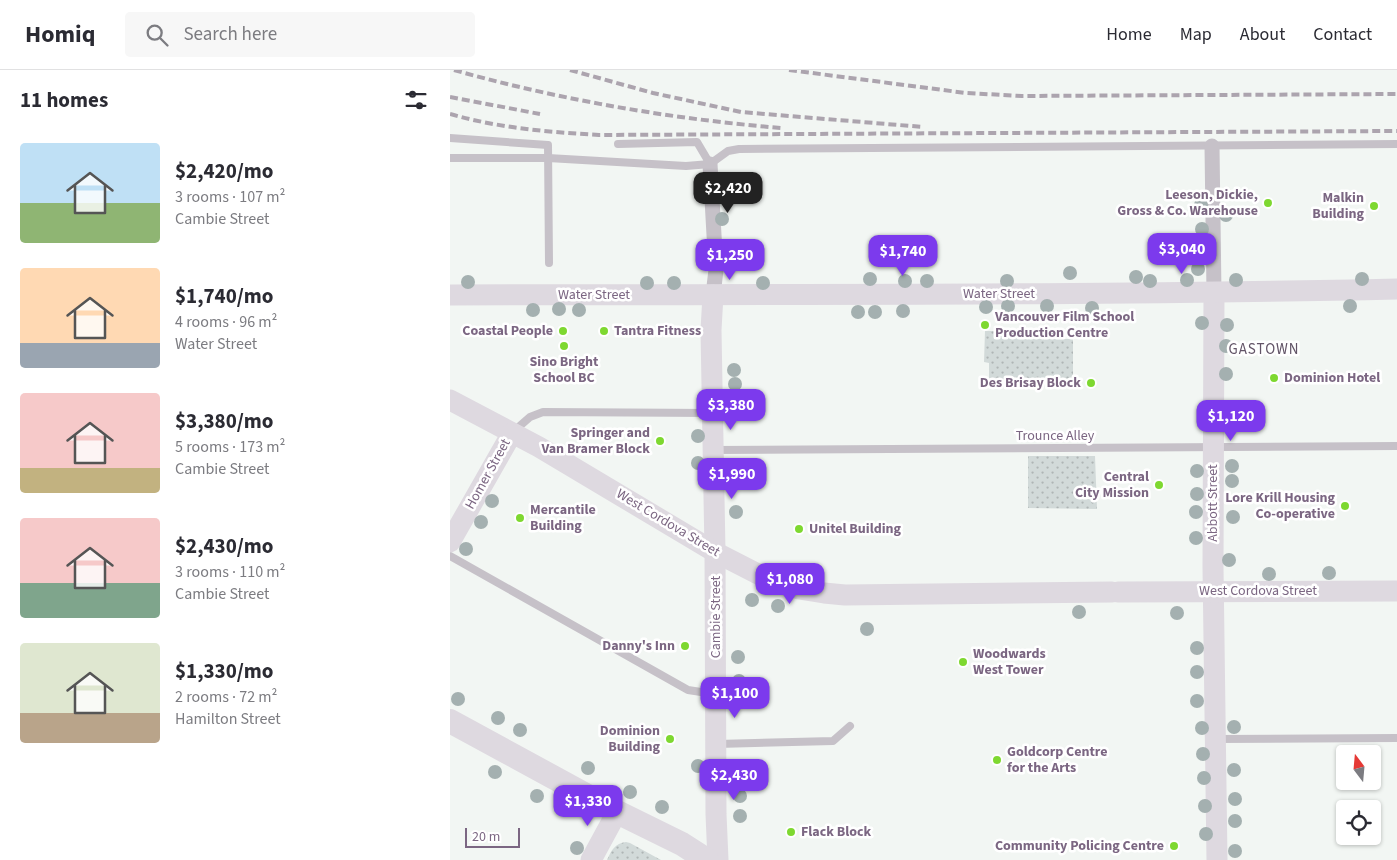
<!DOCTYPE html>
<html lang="en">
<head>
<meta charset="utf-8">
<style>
	body { margin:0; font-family:"Source Sans 3",sans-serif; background:#f7f7f7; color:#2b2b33; height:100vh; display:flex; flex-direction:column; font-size:19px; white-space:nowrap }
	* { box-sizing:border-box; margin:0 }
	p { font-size:16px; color:#7c7c81 }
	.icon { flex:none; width:28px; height:28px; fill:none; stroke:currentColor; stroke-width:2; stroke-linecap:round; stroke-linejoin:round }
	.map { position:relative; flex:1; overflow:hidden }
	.side { display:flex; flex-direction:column; background:#fff; width:450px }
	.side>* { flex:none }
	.needle { width:32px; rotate:344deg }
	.fabs { position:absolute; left:886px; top:675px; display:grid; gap:10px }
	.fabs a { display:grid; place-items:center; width:45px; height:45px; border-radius:5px; background:#fff; box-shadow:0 1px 4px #0004; font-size:25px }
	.scale { position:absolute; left:15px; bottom:12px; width:55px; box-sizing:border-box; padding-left:5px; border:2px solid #7b6682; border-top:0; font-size:14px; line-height:18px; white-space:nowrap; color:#7b6682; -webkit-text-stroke:4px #fff; paint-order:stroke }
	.price { position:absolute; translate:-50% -42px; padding:0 11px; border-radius:10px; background:#7c3aed; color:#fff; font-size:16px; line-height:32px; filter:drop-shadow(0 1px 2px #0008) }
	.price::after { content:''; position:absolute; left:50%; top:30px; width:15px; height:11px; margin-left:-8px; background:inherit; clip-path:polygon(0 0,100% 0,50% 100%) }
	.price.active { background:#222; color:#fff }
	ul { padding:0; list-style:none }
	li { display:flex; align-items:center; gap:15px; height:125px; padding:0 20px }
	li span { display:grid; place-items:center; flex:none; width:140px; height:100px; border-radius:5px; color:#555 }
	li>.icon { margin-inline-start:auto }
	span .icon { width:60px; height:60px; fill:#fffc; stroke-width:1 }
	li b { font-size:21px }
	h2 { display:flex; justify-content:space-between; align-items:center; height:60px; padding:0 20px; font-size:21px }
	header { display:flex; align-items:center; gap:30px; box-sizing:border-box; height:70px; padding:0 25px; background:#fff; border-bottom:1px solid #e1e1e2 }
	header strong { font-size:24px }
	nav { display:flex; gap:28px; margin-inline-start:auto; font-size:18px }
	.search { width:350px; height:45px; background:#f7f7f7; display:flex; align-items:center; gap:12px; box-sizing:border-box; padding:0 18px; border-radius:5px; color:#7c7c81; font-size:19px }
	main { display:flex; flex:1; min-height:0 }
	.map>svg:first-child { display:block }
</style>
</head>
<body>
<header>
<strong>Homiq</strong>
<div class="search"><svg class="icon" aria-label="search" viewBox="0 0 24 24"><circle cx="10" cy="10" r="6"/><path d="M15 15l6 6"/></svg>Search here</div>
<nav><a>Home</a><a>Map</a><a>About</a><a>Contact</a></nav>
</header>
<main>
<section class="side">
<h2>11 homes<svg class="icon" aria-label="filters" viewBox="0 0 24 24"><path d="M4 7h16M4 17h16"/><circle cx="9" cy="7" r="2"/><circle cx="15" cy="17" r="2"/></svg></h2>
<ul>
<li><span style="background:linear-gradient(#bfe0f5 60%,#8fb573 0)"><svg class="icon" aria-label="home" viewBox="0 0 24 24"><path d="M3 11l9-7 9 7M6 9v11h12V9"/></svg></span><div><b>$2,420/mo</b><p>3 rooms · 107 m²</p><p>Cambie Street</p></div></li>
<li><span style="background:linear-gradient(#ffd9b3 75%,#9aa5b1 0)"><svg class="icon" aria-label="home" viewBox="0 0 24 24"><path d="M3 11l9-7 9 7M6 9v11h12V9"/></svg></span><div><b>$1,740/mo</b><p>4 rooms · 96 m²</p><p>Water Street</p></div></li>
<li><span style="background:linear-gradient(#f6c9c9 75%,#c2b280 0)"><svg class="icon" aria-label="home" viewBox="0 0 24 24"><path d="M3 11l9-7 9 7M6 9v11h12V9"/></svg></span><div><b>$3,380/mo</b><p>5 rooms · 173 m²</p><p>Cambie Street</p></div></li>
<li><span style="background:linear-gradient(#f6c9c9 65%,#7fa58c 0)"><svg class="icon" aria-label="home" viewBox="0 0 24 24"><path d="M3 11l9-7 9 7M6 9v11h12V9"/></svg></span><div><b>$2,430/mo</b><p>3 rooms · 110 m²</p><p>Cambie Street</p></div></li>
<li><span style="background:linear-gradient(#dfe7d0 70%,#b9a48a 0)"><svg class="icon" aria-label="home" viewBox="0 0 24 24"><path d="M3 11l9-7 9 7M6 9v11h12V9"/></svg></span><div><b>$1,330/mo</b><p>2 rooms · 72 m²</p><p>Hamilton Street</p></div></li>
</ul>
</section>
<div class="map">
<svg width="947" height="790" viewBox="0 0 947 790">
	<defs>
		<pattern id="park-dots" width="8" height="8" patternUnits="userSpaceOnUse" patternTransform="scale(1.25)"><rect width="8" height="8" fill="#d2dad9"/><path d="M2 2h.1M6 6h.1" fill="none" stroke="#afb5b5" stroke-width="1.8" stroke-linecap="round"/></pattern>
	</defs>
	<rect width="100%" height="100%" fill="#f2f6f3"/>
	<g fill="url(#park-dots)">
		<path d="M535,261H615V269H623V311L539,312V293L534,292Z"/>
		<path d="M578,386H645L647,439L578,438Z"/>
		<path d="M176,772L180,773L211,790H157C161,781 165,773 176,772Z"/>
	</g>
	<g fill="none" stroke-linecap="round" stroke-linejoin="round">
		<g stroke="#c6c1c8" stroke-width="8">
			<path d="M0,68L98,75L99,193"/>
			<path d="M168,74L247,72L260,94"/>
			<path d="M0,88H98L236,96L260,94L278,81L289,79L947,74"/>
			<path d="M64,361L80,347L93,342L261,343"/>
			<path d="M264,380L947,376"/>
			<path d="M0,486L238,620L264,624"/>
			<path d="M768,669L947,668"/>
			<path d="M267,674L383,671L400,656"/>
		</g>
		<g stroke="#c6c1c8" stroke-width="15">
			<path d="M762,76L764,223"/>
			<path d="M260,94L266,200L263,225"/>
		</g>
		<g stroke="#ded9e0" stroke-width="21">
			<path d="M764,223L763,497L767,790"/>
			<path d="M0,225C316,224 631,226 947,219"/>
			<path d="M263,225L261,260L265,482L266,744L268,790"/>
			<path d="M0,330L89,377L265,482L306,503L327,512L349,519L374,523L395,525L662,522"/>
			<path d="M0,472L62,363"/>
			<path d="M668,522L947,521"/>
			<path d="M141,790L167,742"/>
		</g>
		<path stroke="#ded9e0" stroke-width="24" d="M0,651L167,742L232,774L257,790"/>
		<g stroke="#aca4ae" stroke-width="4" stroke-dasharray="8 4" stroke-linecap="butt">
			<path d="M4,0C110,30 222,49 331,58"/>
			<path d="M120,0L203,23L291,42L473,57"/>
			<path d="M339,0L516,23L572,26L947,24"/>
			<path d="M0,27L90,44"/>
			<path d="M0,44C49,58 98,62 149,65L947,61"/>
		</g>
	</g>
	<g fill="#a4b0b0">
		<circle cx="751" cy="135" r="7"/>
		<circle cx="776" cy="145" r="7"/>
		<circle cx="272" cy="149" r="7"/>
		<circle cx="752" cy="159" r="7"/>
		<circle cx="748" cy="199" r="7"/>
		<circle cx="620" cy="203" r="7"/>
		<circle cx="686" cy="207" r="7"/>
		<circle cx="420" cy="209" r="7"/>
		<circle cx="912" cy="209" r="7"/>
		<circle cx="737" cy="210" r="7"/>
		<circle cx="786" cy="210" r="7"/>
		<circle cx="455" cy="211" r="7"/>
		<circle cx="477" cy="211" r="7"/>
		<circle cx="557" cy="211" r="7"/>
		<circle cx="700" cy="211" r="7"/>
		<circle cx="18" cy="212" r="7"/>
		<circle cx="197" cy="213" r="7"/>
		<circle cx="224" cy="213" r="7"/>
		<circle cx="313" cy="213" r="7"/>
		<circle cx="558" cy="236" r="7"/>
		<circle cx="597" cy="236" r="7"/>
		<circle cx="900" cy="236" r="7"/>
		<circle cx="536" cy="237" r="7"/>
		<circle cx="642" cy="238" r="7"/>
		<circle cx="109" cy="239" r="7"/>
		<circle cx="83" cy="240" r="7"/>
		<circle cx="129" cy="240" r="7"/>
		<circle cx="453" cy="241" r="7"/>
		<circle cx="408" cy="242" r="7"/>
		<circle cx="425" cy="242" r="7"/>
		<circle cx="752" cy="253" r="7"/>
		<circle cx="777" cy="255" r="7"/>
		<circle cx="776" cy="276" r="7"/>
		<circle cx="284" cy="300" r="7"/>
		<circle cx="776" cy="304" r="7"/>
		<circle cx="285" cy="314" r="7"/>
		<circle cx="248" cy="366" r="7"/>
		<circle cx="248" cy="393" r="7"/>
		<circle cx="782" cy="396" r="7"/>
		<circle cx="747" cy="401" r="7"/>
		<circle cx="782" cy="411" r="7"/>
		<circle cx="747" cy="424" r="7"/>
		<circle cx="42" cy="431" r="7"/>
		<circle cx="286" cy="442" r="7"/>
		<circle cx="746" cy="442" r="7"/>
		<circle cx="783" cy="447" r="7"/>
		<circle cx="31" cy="452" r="7"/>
		<circle cx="746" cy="468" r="7"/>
		<circle cx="16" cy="479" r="7"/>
		<circle cx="779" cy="490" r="7"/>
		<circle cx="879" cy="503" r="7"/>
		<circle cx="819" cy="504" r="7"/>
		<circle cx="302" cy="530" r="7"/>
		<circle cx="328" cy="536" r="7"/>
		<circle cx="629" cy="542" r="7"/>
		<circle cx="727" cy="543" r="7"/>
		<circle cx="417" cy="559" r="7"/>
		<circle cx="747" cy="578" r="7"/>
		<circle cx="288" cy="587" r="7"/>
		<circle cx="747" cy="602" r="7"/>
		<circle cx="289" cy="611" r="7"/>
		<circle cx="8" cy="629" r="7"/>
		<circle cx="288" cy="630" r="7"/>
		<circle cx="747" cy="631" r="7"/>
		<circle cx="48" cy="648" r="7"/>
		<circle cx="784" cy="657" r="7"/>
		<circle cx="752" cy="658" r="7"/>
		<circle cx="70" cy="660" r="7"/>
		<circle cx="753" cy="684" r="7"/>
		<circle cx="248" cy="696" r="7"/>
		<circle cx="138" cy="698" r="7"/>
		<circle cx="784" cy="700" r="7"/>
		<circle cx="45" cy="702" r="7"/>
		<circle cx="754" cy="708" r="7"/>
		<circle cx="180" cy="722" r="7"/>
		<circle cx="87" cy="726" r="7"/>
		<circle cx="290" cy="726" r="7"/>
		<circle cx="785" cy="729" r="7"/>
		<circle cx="755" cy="736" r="7"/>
		<circle cx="212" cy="737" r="7"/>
		<circle cx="290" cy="746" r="7"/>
		<circle cx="785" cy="751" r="7"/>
		<circle cx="756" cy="764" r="7"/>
		<circle cx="127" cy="778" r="7"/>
		<circle cx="785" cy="781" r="7"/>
	</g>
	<g fill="#7ed830" stroke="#fff" stroke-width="2">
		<circle cx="818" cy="133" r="5"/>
		<circle cx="924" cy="136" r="5"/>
		<circle cx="535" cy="255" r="5"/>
		<circle cx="113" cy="261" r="5"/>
		<circle cx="154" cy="261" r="5"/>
		<circle cx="114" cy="276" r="5"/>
		<circle cx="824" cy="308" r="5"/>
		<circle cx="641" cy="313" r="5"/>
		<circle cx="210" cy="371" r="5"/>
		<circle cx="709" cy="415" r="5"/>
		<circle cx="895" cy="436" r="5"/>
		<circle cx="70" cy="448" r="5"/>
		<circle cx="349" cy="459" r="5"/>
		<circle cx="235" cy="576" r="5"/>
		<circle cx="513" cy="592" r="5"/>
		<circle cx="220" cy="669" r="5"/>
		<circle cx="547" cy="690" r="5"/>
		<circle cx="341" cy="762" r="5"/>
		<circle cx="724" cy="776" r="5"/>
	</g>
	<g text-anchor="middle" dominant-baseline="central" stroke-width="5" stroke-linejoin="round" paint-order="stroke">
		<g font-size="14" font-weight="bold" fill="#7b6682" stroke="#fff" text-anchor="end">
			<text x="808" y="125">Leeson, Dickie,<tspan x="808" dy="16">Gross &amp; Co. Warehouse</tspan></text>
			<text x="914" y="128">Malkin<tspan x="914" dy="16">Building</tspan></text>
			<text x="545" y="247" text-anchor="start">Vancouver Film School<tspan x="545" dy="16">Production Centre</tspan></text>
			<text x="103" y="261">Coastal People</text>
			<text x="164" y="261" text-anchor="start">Tantra Fitness</text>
			<text x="114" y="292" text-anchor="middle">Sino Bright<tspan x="114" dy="16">School BC</tspan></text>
			<text x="834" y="308" text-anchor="start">Dominion Hotel</text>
			<text x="631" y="313">Des Brisay Block</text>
			<text x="200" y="363">Springer and<tspan x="200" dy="16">Van Bramer Block</tspan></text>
			<text x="699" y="407">Central<tspan x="699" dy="16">City Mission</tspan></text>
			<text x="885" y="428">Lore Krill Housing<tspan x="885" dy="16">Co-operative</tspan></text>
			<text x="80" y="440" text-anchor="start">Mercantile<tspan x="80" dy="16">Building</tspan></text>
			<text x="359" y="459" text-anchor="start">Unitel Building</text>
			<text x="225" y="576">Danny's Inn</text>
			<text x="523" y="584" text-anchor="start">Woodwards<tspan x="523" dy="16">West Tower</tspan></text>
			<text x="210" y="661">Dominion<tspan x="210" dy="16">Building</tspan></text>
			<text x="557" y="682" text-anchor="start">Goldcorp Centre<tspan x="557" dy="16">for the Arts</tspan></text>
			<text x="351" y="762" text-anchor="start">Flack Block</text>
			<text x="714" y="776">Community Policing Centre</text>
		</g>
		<g font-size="14" fill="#7b6682" stroke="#fff">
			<text x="549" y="224">Water Street</text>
			<text x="144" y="225">Water Street</text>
			<text x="605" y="366">Trounce Alley</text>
			<text transform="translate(38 404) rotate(-61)">Homer Street</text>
			<text transform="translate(763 433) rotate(-90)">Abbott Street</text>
			<text transform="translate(218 453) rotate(31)">West Cordova Street</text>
			<text x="808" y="521">West Cordova Street</text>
			<text transform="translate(266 547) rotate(-90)">Cambie Street</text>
		</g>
		<g font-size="15" letter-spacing="1" fill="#625467" stroke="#fff">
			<text x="814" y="279">GASTOWN</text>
		</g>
	</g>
</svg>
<div class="fabs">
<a><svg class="needle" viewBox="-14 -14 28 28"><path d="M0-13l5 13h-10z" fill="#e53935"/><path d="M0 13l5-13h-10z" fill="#7c7c81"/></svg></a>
<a><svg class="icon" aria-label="locate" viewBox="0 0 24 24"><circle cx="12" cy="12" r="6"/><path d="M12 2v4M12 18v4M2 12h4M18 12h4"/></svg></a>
</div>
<div class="scale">20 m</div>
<b class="price active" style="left:278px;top:144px">$2,420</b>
<b class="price" style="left:732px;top:205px">$3,040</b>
<b class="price" style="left:453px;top:207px">$1,740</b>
<b class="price" style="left:280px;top:211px">$1,250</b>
<b class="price" style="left:281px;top:361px">$3,380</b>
<b class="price" style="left:781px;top:372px">$1,120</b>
<b class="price" style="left:282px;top:430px">$1,990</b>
<b class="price" style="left:340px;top:535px">$1,080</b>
<b class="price" style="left:285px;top:649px">$1,100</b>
<b class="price" style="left:284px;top:731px">$2,430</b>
<b class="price" style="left:138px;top:757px">$1,330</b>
</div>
</main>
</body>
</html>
